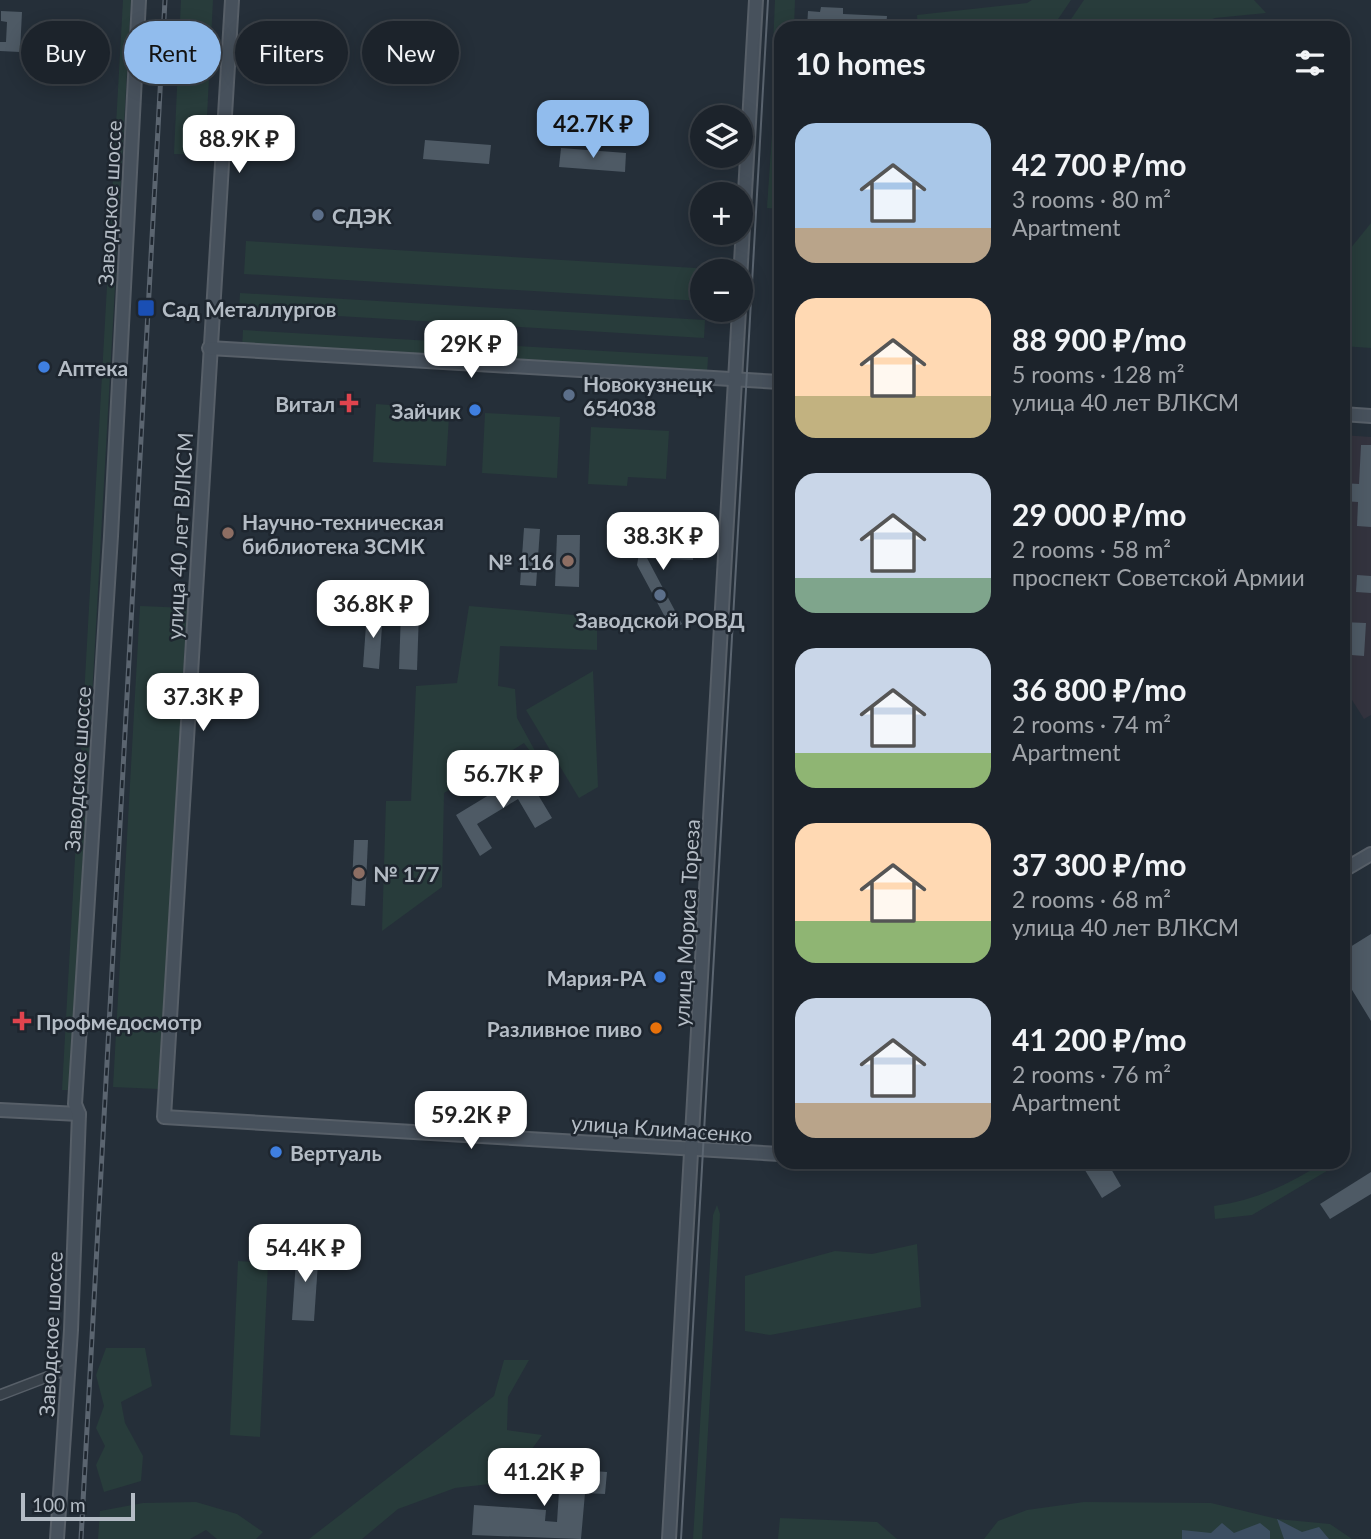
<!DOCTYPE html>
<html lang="en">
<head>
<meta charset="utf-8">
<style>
	body { margin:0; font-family:Lato,sans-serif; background:#292f37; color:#f1f3f6; height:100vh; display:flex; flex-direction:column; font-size:26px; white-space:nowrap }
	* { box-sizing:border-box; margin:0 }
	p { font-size:23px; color:#a0a4a9 }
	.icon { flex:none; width:38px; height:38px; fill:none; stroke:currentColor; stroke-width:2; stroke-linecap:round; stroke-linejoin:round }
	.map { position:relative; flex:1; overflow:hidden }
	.side { position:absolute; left:774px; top:21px; width:576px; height:1148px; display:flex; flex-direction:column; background:#1c232b; border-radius:21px; box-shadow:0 4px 18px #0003,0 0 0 2px #3a4047 }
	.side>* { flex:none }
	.guide { position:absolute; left:21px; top:21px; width:648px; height:63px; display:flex; gap:14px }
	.controls { position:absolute; left:690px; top:105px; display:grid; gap:14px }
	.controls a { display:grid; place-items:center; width:63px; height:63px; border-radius:50%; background:#1c232b; box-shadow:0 4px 18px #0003,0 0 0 2px #3a4047; font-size:35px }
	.scale { position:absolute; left:21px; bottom:18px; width:114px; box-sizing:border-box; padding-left:7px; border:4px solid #b4bcc5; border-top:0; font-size:19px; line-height:24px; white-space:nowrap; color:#b4bcc5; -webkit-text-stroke:5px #1e262f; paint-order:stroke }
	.price { position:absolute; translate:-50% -60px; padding:0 16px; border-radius:14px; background:#fff; color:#222; font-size:23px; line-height:46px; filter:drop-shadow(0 2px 4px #0008) }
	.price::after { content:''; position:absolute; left:50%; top:42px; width:21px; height:16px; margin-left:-10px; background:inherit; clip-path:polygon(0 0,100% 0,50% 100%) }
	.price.on { background:#91bced; color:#111 }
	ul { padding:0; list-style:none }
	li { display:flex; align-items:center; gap:21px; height:175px; padding:0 21px }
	li span { display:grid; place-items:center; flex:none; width:196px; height:140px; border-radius:21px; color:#555 }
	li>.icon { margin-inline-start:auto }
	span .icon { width:84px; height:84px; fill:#fffc; stroke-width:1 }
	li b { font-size:30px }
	h2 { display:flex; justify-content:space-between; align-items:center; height:84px; padding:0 21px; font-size:30px }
	.pill { padding:0 24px; border-radius:32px; background:#1c232b; box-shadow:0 4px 18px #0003,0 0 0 2px #3a4047; font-size:24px; line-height:63px }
	.pill.on { background:#91bced; color:#111 }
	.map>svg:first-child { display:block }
</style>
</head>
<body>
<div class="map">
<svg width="1371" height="1539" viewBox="0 0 1371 1539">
	<rect width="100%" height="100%" fill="#252f39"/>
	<path fill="#33333e" d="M1342,435L1371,437V715L1364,719L1342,684Z"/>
	<g fill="#283c3b">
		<path d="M123,0H131L70,1090H62Z"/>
		<path d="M181,0H213L205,155L174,154Z"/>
		<path d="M775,0H795L794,28H780V71H772Z"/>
		<path d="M1032,0H1071L1052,28H918L917,15L1027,3Z"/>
		<path d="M1084,0H1254L1266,13L1215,18L1191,28H1065Z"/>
		<path d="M775,88H780V209L767,208Z"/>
		<path d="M1371,223V348L1342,346V259Z"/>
		<path d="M246,241L712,269V271H702V301L244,274Z"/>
		<path d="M240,293L705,320L704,338L239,310Z"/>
		<path d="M243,330L708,357L707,375L242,348Z"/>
		<path d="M376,404L390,405V413L449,416L446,466L373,462Z"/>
		<path d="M485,413L560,417L557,478L482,473Z"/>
		<path d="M591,427L669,431L666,479L628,477L627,486L588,484Z"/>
		<path d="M140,606L187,608L160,1089L113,1087Z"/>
		<path d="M469,606L597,617V650L500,646L498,686L515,689L517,718L551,780L524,743L444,793L442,887L382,931L386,801H411L416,686L457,683Z"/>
		<path d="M593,671L598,787L579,798L526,710Z"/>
		<path d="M1324,1162H1342L1252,1215L1215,1219L1214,1206C1254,1201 1290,1184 1324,1162Z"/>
		<path d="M717,1205L720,1214L702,1539H693L713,1215Z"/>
		<path d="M917,1244L921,1307L770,1335L745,1331V1276L835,1251L872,1254Z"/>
		<path d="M238,1261L268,1263L260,1437L230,1435Z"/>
		<path d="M106,1348H145L152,1386L121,1402L125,1423L143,1456L141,1481L104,1492L96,1465L105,1446L96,1428L104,1406L96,1375Z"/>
		<path d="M504,1360H529L508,1397L507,1430L542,1435L519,1467L498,1483L455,1488L398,1509L362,1539H309L494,1396Z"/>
		<path d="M196,1502L237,1514L263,1532L256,1539H217L206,1530L190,1539H98L100,1511L143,1503Z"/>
		<path d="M1084,1502L1211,1503L1277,1519L1330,1524L1352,1539H984L998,1521L1027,1510Z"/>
		<path d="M780,1518L877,1522L897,1539H778Z"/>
	</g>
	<g fill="#3c4e61">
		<path d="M1277,1519L1302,1532L1319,1527L1329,1539H1284Z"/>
		<path d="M1222,1523L1234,1533L1260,1523L1270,1531V1539H1182V1530L1211,1533Z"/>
	</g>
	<g fill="#4e5a65">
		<path d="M821,7L843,8V14L887,16L886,28H807L808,11L820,12Z"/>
		<path d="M1,11L22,12L20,52L0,51V42H6L7,22L1,21Z"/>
		<path d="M425,140L491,145L489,164L423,159Z"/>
		<path d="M561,148L626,153L625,172L559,167Z"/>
		<path d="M1361,445H1371V527L1357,526L1358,502L1342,501V483L1359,484Z"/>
		<path d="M524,528L540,529L536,586L520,585Z"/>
		<path d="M557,535H580L579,587L555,586Z"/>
		<path d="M641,542H694L693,560L647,558L682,624L672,630L637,565Z"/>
		<path d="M1357,575L1371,576V593L1356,592Z"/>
		<path d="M367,611L383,612L379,669L363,667Z"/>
		<path d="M401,612H419L417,670L399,669Z"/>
		<path d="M1342,622L1366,623L1364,656L1351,655L1352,637L1342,636Z"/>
		<path d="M525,773L552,818L535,828L518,799L477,824L492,848L480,856L456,815Z"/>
		<path d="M354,840H368L365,906L351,905Z"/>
		<path d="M1371,934V1021L1346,980L1342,982V952Z"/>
		<path d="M1080,1162H1107L1121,1186L1102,1198Z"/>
		<path d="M1371,1172V1194L1330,1219L1320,1204Z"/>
		<path d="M297,1246L319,1248L314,1321L292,1320Z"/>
		<path d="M539,1467L607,1472L605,1494L585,1493L581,1539L472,1535L474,1505L546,1510L545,1521L557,1522L559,1491L537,1490Z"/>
	</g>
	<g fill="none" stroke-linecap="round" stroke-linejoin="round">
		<g stroke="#575f68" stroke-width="12">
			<path id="street" d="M0,1395L68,1369"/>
		</g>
		<g stroke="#575f68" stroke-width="16">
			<g id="secondary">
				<path d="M232,0L164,1117L780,1154"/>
				<path d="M740,280L756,0"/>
				<path d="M209,348L780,382"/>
				<path d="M1342,414L1371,416"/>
				<path d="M1342,871L1371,854"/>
				<path d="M0,1110L79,1114"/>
				<path d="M57,1539L71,1330L79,1114L75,1104L111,536L139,0"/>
				<path d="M669,1539L739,310"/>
			</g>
		</g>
		<use href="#street" stroke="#38414a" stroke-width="9"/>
		<use href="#secondary" stroke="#47515c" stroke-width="12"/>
		<path stroke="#5b6570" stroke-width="2" d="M681,1539L768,0"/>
		<g stroke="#5b6570" stroke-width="5">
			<path id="rail" d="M81,1539L165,0"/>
		</g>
		<use href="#rail" stroke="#1e262f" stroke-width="2.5" stroke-dasharray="8" stroke-linecap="butt"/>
	</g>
	<g fill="#5c6f8a" stroke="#1e262f" stroke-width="2.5">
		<circle cx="318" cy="215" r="7"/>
		<circle cx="569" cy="395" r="7"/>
		<circle cx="660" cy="595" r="7"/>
	</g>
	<rect fill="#1a4fb4" stroke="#1e262f" stroke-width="2.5" x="137" y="299" width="18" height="18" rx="3.5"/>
	<g fill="#3f7fe0" stroke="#1e262f" stroke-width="2.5">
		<circle cx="44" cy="367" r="7"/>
		<circle cx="475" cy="410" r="7"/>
		<circle cx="660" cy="977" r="7"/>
		<circle cx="276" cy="1152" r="7"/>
	</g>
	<g fill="#e0444e" stroke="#1e262f" stroke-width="2.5">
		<path d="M345.5 392.5h7v7h7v7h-7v7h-7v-7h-7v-7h7z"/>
		<path d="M18.5 1010.5h7v7h7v7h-7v7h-7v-7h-7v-7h7z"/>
	</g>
	<g fill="#8d6e63" stroke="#1e262f" stroke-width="2.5">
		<circle cx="228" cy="533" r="7"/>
		<circle cx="568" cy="561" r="7"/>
		<circle cx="359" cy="873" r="7"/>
	</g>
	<circle fill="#e8710a" stroke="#1e262f" stroke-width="2.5" cx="656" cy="1028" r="7"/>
	<g text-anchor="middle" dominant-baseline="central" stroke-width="5" stroke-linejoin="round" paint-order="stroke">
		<g font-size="21" fill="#b4bcc5" stroke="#1e262f">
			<text transform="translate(109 203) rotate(-87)">Заводское шоссе</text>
			<text transform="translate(179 536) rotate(-87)">улица 40 лет ВЛКСМ</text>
			<text transform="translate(77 769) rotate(-86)">Заводское шоссе</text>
			<text transform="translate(686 923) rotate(-87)">улица Мориса Тореза</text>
			<text transform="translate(662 1128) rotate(4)">улица Климасенко</text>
			<text transform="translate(50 1334) rotate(-87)">Заводское шоссе</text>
		</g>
		<g font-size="21" font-weight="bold" fill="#b4bcc5" stroke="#1e262f" text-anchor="start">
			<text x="332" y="215">СДЭК</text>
			<text x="162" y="308">Сад Металлургов</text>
			<text x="58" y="367">Аптека</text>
			<text x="583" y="383">Новокузнецк<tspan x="583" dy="24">654038</tspan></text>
			<text x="335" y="403" text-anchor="end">Витал</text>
			<text x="461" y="410" text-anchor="end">Зайчик</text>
			<text x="242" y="521">Научно-техническая<tspan x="242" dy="24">библиотека ЗСМК</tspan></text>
			<text x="554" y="561" text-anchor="end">№ 116</text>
			<text x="660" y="619" text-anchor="middle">Заводской РОВД</text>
			<text x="373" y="873">№ 177</text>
			<text x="646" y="977" text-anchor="end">Мария-РА</text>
			<text x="36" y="1021">Профмедосмотр</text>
			<text x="642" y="1028" text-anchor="end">Разливное пиво</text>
			<text x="290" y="1152">Вертуаль</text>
		</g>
	</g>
</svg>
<div class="controls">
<a><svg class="icon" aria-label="layers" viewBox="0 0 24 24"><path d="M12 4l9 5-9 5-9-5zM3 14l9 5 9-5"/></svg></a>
<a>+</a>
<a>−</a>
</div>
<div class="scale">100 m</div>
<b class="price on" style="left:593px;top:160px">42.7K ₽</b>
<b class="price" style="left:239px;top:175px">88.9K ₽</b>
<b class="price" style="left:471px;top:380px">29K ₽</b>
<b class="price" style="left:663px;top:572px">38.3K ₽</b>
<b class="price" style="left:373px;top:640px">36.8K ₽</b>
<b class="price" style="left:203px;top:733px">37.3K ₽</b>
<b class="price" style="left:503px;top:810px">56.7K ₽</b>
<b class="price" style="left:471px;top:1151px">59.2K ₽</b>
<b class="price" style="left:305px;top:1284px">54.4K ₽</b>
<b class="price" style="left:544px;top:1508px">41.2K ₽</b>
<div class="guide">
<a class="pill">Buy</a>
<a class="pill on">Rent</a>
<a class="pill">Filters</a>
<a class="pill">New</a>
</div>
<section class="side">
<h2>10 homes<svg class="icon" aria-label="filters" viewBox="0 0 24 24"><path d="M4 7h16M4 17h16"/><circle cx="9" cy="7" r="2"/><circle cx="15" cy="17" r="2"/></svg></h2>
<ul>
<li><span style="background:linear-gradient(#a9c7e8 75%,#b9a48a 0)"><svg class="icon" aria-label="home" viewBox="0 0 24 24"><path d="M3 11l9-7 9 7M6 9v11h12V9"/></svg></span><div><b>42 700 ₽/mo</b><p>3 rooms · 80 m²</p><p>Apartment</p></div></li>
<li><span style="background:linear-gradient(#ffd9b3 70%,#c2b280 0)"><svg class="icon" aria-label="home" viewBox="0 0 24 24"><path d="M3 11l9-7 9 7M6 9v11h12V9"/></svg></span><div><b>88 900 ₽/mo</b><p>5 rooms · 128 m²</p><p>улица 40 лет ВЛКСМ</p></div></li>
<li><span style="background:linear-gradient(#c9d6e8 75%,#7fa58c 0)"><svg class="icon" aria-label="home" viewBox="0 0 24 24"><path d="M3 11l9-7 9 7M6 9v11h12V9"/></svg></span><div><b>29 000 ₽/mo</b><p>2 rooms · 58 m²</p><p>проспект Советской Армии</p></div></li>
<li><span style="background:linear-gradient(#c9d6e8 75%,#8fb573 0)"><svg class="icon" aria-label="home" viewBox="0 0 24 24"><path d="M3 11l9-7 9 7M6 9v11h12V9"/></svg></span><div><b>36 800 ₽/mo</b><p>2 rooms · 74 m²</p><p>Apartment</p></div></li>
<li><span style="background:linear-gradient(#ffd9b3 70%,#8fb573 0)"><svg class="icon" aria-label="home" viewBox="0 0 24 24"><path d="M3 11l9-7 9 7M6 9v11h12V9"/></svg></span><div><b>37 300 ₽/mo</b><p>2 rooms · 68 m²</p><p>улица 40 лет ВЛКСМ</p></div></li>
<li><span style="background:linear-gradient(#c9d6e8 75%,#b9a48a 0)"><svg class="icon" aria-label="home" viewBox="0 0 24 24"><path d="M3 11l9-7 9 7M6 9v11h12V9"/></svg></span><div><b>41 200 ₽/mo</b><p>2 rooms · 76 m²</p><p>Apartment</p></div></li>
</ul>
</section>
</div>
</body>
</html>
